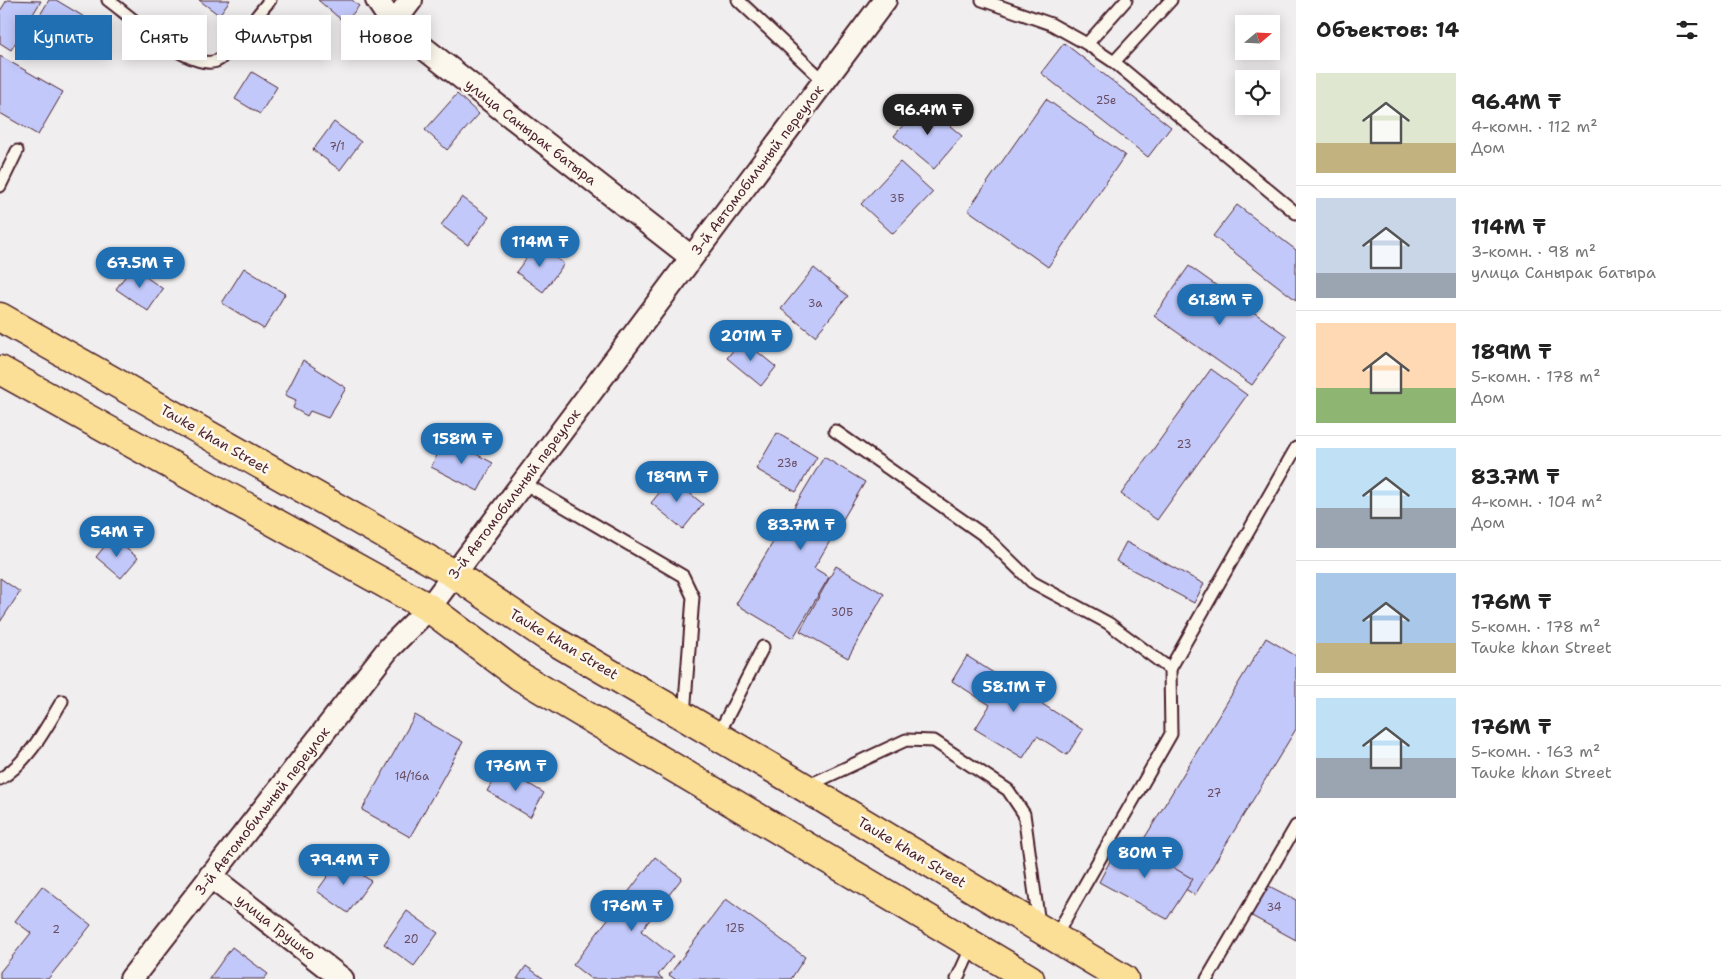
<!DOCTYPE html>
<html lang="ru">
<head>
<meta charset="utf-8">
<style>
	body { margin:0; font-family:"Shantell Sans",sans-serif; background:#f2f2f2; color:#222; height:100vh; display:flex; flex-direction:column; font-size:19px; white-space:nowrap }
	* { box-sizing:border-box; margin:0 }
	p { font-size:16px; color:#767676 }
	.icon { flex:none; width:28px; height:28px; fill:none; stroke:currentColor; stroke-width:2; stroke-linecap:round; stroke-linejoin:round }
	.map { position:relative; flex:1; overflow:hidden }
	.details { display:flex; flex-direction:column; background:#fff; width:425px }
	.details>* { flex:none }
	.top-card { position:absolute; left:15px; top:15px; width:475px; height:45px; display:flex; gap:10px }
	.needle { width:32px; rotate:71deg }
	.buttons { position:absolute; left:1235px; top:15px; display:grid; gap:10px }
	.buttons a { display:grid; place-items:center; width:45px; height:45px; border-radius:0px; background:#fff; box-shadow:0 2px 12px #0003; font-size:25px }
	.price { position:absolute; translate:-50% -42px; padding:0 11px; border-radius:18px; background:#1f6fb2; color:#fff; font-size:16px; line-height:32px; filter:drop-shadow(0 1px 2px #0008) }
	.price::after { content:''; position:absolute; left:50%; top:30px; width:15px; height:11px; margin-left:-8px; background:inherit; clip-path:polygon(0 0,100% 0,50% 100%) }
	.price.on { background:#222; color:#fff }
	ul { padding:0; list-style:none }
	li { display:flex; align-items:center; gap:15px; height:125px; padding:0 20px }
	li+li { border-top:1px solid #e0e0e0 }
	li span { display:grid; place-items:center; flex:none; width:140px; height:100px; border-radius:0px; color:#555 }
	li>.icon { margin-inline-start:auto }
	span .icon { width:60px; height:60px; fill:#fffc; stroke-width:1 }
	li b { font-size:21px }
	h2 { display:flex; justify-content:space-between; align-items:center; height:60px; padding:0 20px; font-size:21px }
	.pill { padding:0 18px; border-radius:0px; background:#fff; box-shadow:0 2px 12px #0003; font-size:18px; line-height:45px }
	.pill.on { background:#1f6fb2; color:#fff }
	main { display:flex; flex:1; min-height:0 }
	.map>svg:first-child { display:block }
</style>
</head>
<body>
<main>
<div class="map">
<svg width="1296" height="979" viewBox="0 0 1296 979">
	<rect width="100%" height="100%" fill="#f0eeef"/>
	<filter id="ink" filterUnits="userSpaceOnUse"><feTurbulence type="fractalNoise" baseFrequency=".02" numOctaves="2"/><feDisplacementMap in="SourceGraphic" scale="10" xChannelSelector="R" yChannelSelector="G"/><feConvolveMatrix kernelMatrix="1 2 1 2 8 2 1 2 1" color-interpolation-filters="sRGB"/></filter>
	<g filter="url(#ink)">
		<g fill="#c2c9fa" stroke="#4a1f2b">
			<path d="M7,0L41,1L11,50L0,43V11Z"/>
			<path d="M49,0H56L86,18L67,51L31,30Z"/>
			<path d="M199,0H230L219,15Z"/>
			<path d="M318,0H352L359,6L345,23Z"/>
			<path d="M1064,43L1171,127L1148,157L1041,73Z"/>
			<path d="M0,56L63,92L38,135L0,113Z"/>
			<path d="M252,72L277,87L260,114L235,99Z"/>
			<path d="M457,94L479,114L447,150L425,130Z"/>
			<path d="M1046,99L1125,155L1048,267L968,210Z"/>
			<path d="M922,102L962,136L934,169L894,136Z"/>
			<path d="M334,122L361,142L340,170L313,150Z"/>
			<path d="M900,162L933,192L893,234L861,204Z"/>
			<path d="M462,197L489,217L468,245L441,225Z"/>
			<path d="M1237,205L1296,250V300L1213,236Z"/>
			<path d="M537,244L564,264L543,292L516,272Z"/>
			<path d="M1189,266L1287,336L1252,385L1154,316Z"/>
			<path d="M132,267L163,289L148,311L116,289Z"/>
			<path d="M244,268L285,294L264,329L222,303Z"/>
			<path d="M814,268L848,296L815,336L781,309Z"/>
			<path d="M742,339L776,367L761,386L727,358Z"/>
			<path d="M303,360L346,388L328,418L310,411L307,416L293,408L296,400L285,395Z"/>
			<path d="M1211,369L1247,395L1157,520L1121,494Z"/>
			<path d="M777,433L817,457L796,492L756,469Z"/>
			<path d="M446,438L493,463L478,491L431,467Z"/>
			<path d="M824,457L865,482L814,568L829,577L793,638L736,604Z"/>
			<path d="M671,478L703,504L683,529L651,503Z"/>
			<path d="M112,537L138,558L121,578L96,557Z"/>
			<path d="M1126,542L1204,584L1194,603L1116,561Z"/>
			<path d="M836,566L884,594L848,658L800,631Z"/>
			<path d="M0,578L20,592L0,622Z"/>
			<path d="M1266,638L1296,656V729L1195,895L1133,857Z"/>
			<path d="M967,656L1083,730L1067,755L1037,736L1023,758L975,729L990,705L952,681Z"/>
			<path d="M415,715L463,742L410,837L362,810Z"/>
			<path d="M501,767L544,793L530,817L487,791Z"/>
			<path d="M1122,838L1193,879L1167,919L1099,882Z"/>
			<path d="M655,857L682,878L641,931L673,956L658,975L663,979H591L573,965Z"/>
			<path d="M340,859L371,881L348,913L317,891Z"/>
			<path d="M1265,884L1296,900V940L1248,914Z"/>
			<path d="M42,886L91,925L48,979H0V972L31,933L15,921Z"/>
			<path d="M726,899L805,957L791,979H675L669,975Z"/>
			<path d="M407,911L438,933L414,966L384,944Z"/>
			<path d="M232,947L268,974L264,979H209Z"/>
			<path d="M526,966L544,979H517Z"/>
		</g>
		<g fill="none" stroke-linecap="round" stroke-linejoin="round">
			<g stroke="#4a1f2b" stroke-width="15">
				<g id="lane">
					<path d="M108,0C129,15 196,77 220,59C234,47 257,15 270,0"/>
					<path d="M738,0L824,81"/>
					<path d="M982,0L1051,24L1087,44L1114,62L1296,213"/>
					<path d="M1087,44L1126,0"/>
					<path d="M1114,62L1171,0"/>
					<path d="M0,186L17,151"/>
					<path d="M835,431L985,536L1032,582L1108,623L1170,669L1171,734L1055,937"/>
					<path d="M522,482L683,576L693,597L684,715"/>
					<path d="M1170,669L1296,448"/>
					<path d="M718,735L763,647"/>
					<path d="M0,779C29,761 45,730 62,701"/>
					<path d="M807,786L906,740L934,741L1008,790L1024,814L1039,924"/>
					<path d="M957,979L973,944"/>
					<path d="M1207,979L1296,826"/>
				</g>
			</g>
			<g stroke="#4a1f2b" stroke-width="26">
				<g id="street">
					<path d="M377,0L393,24L691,257"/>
					<path d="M393,24L411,0"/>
					<path d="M210,876L342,979"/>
					<path d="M131,979L389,648L429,608L885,0"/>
				</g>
			</g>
			<g stroke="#4a1f2b" stroke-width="31">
				<g id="primary">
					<path d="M0,317L454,574L546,636L774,769L1124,979"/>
					<path d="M0,370L429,608L521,677L1030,979"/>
				</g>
			</g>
			<use href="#lane" stroke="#fbf7ec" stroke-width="11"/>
			<use href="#street" stroke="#fbf7ec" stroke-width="22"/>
			<use href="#primary" stroke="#fbdf96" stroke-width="28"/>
		</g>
	</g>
	<g text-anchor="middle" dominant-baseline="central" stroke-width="5" stroke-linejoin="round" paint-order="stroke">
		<g font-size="11" fill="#684a5f">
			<text x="1106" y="100">25е</text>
			<text x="337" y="146">7/1</text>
			<text x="897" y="198">3Б</text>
			<text x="815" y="303">3а</text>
			<text x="1184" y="444">23</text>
			<text x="787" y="463">23в</text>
			<text x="842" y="612">30Б</text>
			<text x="412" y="776">14/16а</text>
			<text x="1214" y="793">27</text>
			<text x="1274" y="907">34</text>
			<text x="735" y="928">12Б</text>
			<text x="56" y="929">2</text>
			<text x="411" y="939">20</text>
		</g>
		<g font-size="14" fill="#4a1f2b" stroke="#fbf7ec">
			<text transform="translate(531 132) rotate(38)">улица Санырак батыра</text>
			<text transform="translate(757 170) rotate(-53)">3-й Автомобильный переулок</text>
			<text transform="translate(215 439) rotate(30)">Tauke khan Street</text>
			<text transform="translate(514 494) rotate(-53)">3-й Автомобильный переулок</text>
			<text transform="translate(564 644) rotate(31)">Tauke khan Street</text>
			<text transform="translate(262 811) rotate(-52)">3-й Автомобильный переулок</text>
			<text transform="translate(912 852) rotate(31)">Tauke khan Street</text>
			<text transform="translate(276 927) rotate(38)">улица Грушко</text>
		</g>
	</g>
</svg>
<div class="buttons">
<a><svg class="needle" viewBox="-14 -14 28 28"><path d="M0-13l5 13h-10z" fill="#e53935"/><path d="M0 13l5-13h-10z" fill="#767676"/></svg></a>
<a><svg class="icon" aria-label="locate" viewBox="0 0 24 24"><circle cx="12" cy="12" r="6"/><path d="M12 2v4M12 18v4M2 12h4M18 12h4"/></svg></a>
</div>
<b class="price on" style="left:928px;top:136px">96.4M ₸</b>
<b class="price" style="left:540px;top:268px">114M ₸</b>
<b class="price" style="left:140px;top:289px">67.5M ₸</b>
<b class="price" style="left:1220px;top:326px">61.8M ₸</b>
<b class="price" style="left:751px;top:362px">201M ₸</b>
<b class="price" style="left:462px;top:465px">158M ₸</b>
<b class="price" style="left:677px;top:503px">189M ₸</b>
<b class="price" style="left:801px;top:551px">83.7M ₸</b>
<b class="price" style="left:117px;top:558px">54M ₸</b>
<b class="price" style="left:1014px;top:713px">58.1M ₸</b>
<b class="price" style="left:516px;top:792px">176M ₸</b>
<b class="price" style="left:1145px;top:879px">80M ₸</b>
<b class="price" style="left:344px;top:886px">79.4M ₸</b>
<b class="price" style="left:632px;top:932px">176M ₸</b>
<div class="top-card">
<a class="pill on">Купить</a>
<a class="pill">Снять</a>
<a class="pill">Фильтры</a>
<a class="pill">Новое</a>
</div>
</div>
<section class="details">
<h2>Объектов: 14<svg class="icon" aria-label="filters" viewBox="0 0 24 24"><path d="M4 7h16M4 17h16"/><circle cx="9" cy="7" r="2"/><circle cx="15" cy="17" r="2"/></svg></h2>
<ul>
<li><span style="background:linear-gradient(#dfe7d0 70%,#c2b280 0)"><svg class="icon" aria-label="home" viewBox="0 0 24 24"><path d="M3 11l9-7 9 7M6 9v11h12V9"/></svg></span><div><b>96.4M ₸</b><p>4-комн. · 112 m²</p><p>Дом</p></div></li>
<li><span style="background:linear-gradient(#c9d6e8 75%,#9aa5b1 0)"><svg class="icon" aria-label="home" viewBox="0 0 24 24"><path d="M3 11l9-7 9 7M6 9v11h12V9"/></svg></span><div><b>114M ₸</b><p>3-комн. · 98 m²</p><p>улица Санырак батыра</p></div></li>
<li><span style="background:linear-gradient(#ffd9b3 65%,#8fb573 0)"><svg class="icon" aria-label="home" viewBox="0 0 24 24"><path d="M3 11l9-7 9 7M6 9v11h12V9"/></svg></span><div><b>189M ₸</b><p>5-комн. · 178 m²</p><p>Дом</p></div></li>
<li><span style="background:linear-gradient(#bfe0f5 60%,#9aa5b1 0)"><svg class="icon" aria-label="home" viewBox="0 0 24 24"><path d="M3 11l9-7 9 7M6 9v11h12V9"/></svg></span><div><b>83.7M ₸</b><p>4-комн. · 104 m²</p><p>Дом</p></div></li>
<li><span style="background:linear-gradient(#a9c7e8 70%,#c2b280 0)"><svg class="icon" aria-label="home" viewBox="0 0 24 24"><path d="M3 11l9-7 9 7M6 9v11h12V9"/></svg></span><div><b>176M ₸</b><p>5-комн. · 178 m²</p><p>Tauke khan Street</p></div></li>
<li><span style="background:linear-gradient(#bfe0f5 60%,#9aa5b1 0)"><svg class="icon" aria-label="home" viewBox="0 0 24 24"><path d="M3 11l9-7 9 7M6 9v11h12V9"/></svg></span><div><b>176M ₸</b><p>5-комн. · 163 m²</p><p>Tauke khan Street</p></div></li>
</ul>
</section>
</main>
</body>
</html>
